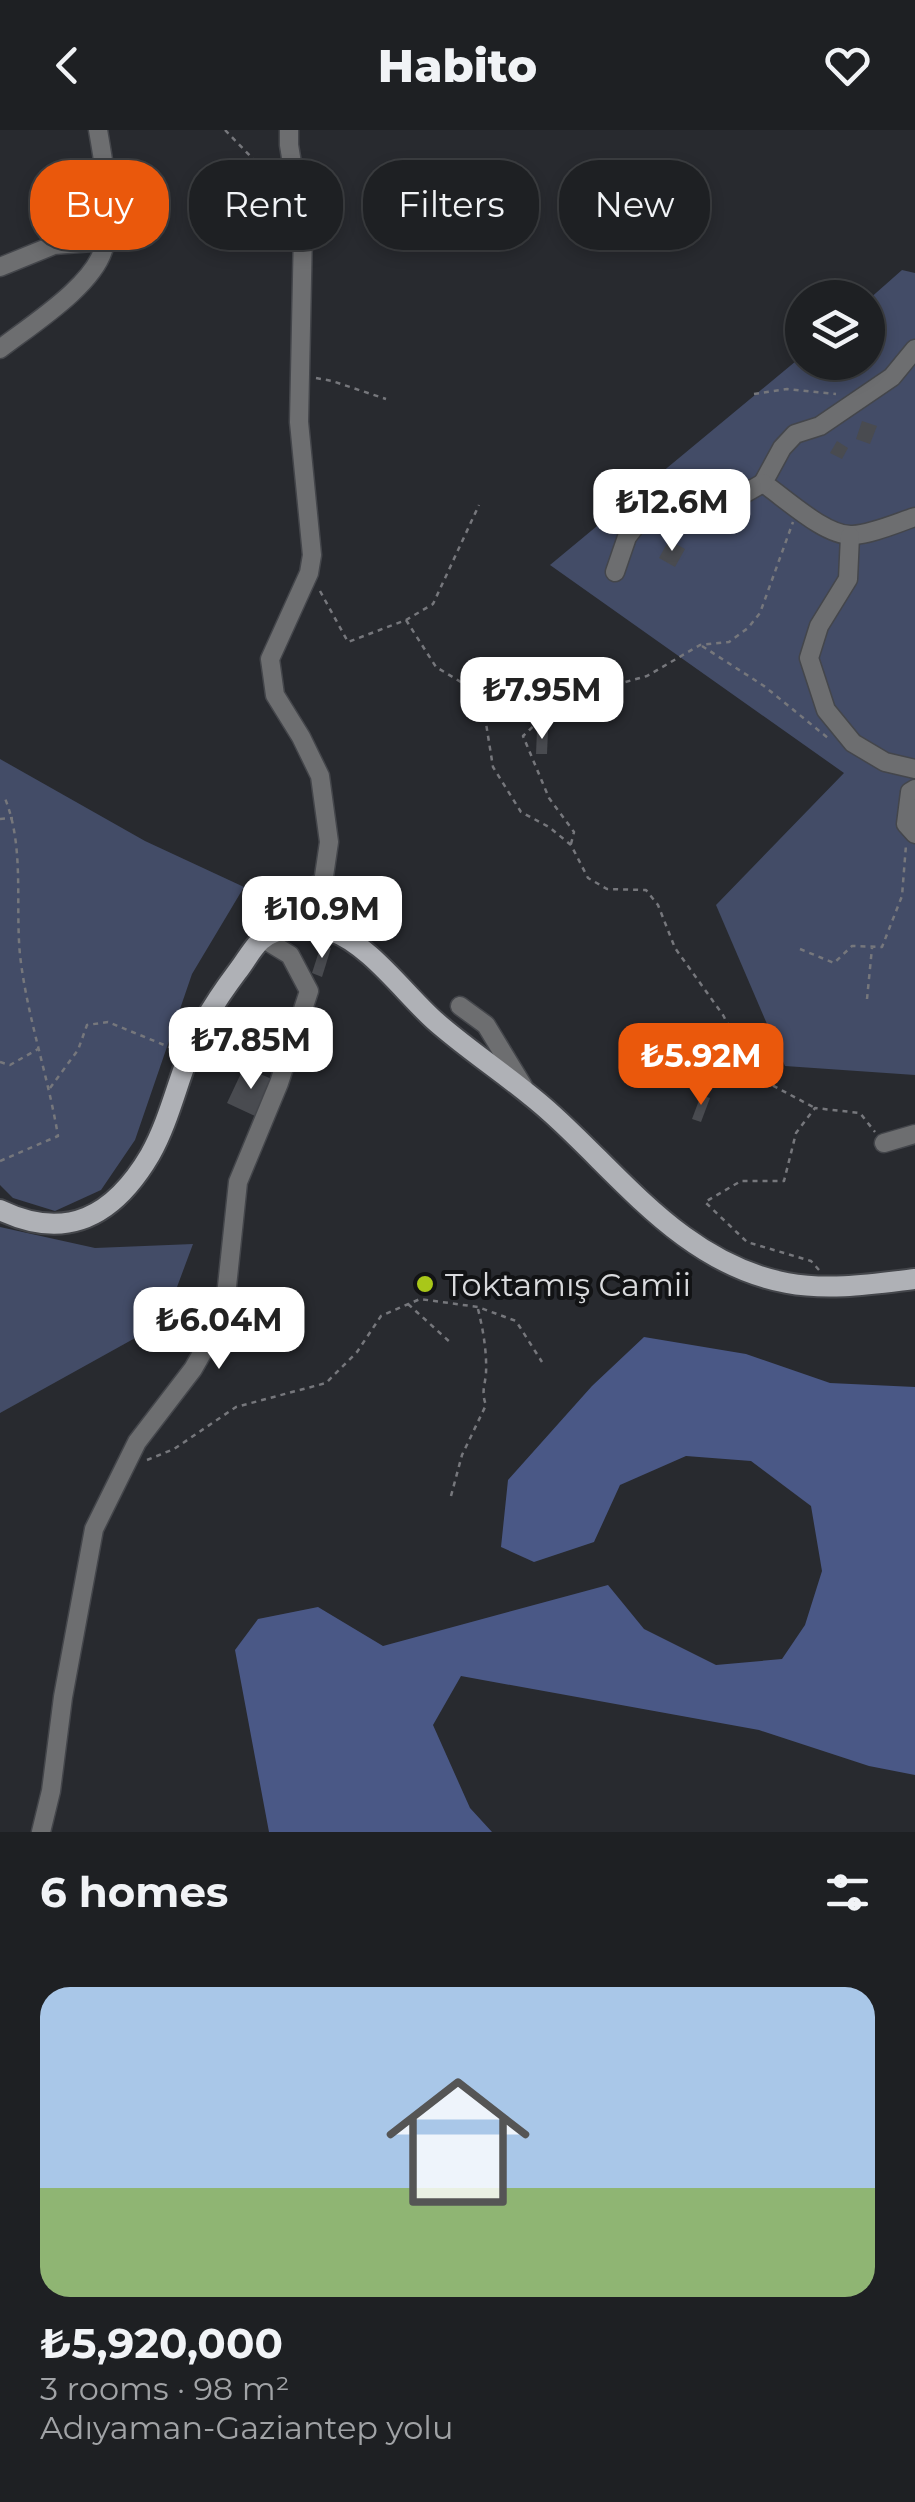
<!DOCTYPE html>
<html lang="en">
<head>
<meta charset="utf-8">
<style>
	body { margin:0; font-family:Montserrat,sans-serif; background:#26282b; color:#f1f3f6; height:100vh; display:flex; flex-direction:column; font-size:38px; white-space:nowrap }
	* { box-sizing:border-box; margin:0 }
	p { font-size:32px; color:#a1a3a6 }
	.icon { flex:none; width:55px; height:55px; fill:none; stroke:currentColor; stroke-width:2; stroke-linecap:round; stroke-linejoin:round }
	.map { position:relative; height:1702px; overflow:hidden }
	.panel { display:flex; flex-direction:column; background:#1e2023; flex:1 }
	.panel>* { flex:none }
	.hud { position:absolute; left:30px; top:30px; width:855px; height:90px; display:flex; gap:20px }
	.fabs { position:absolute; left:785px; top:150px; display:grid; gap:20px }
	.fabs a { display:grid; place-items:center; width:100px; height:100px; border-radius:50%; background:#1e2023; box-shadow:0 5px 15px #0003,0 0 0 2px #3c3e41; font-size:50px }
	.price { position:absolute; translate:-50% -85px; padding:0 22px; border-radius:20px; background:#fff; color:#222; font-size:32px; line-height:65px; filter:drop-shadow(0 2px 5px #0008) }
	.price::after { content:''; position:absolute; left:50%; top:60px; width:30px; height:22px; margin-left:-15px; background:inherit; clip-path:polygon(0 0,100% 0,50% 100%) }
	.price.current { background:#ea580c; color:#fff }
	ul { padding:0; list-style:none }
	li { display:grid; align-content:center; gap:20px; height:530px; padding:0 40px }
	li span { display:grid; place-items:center; height:310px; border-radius:30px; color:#555 }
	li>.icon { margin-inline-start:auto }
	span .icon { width:180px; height:180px; fill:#fffc; stroke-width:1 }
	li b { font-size:42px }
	h2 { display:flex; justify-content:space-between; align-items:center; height:120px; padding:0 40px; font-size:42px }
	.tag { padding:0 35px; border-radius:40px; background:#1e2023; box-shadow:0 5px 15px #0003,0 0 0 2px #3c3e41; font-size:35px; line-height:90px }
	.tag.current { background:#ea580c; color:#fff }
	header { display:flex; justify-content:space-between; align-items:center; height:130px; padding:0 40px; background:#1e2023; font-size:45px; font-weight:800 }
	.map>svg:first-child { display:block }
</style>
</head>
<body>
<header><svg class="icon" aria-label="back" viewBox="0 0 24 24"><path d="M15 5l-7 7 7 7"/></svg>Habito<svg class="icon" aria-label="heart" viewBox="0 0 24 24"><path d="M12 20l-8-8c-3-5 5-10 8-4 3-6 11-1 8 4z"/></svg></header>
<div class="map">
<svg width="915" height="1702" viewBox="0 0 915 1702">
	<rect width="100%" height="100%" fill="#282a2f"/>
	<g fill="#434c67">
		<path d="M902,140L915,143V945L785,936L716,775L844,643L550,435L802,226V232H868V170Z"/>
		<path d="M0,629L145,711L244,757L192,844L135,1010L101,1060L55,1081L13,1068L0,1055Z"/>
		<path d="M0,1097L95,1118L193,1114L164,1192L0,1283Z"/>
	</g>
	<path fill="#4a5886" d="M644,1207L746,1224L830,1253L915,1257V1645L869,1636L759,1600L461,1546L433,1595L470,1678L492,1702H269L235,1520L258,1489L318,1477L383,1516L608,1455L644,1499L716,1535L782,1529L805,1495L822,1441L811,1376L751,1331L686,1326L620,1355L594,1412L534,1432L501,1417L508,1350L592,1256Z"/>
	<g fill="#494b50">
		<path d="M862,291L877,296L870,314L856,309Z"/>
		<path d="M837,311L848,318L842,329L830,323Z"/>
		<path d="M669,410L685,419L675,437L659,428Z"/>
		<path d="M537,600L548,601L547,624H536Z"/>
		<path d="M321,815L331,818L322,847L312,843Z"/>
		<path d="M244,937L274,950L257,987L227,973Z"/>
		<path d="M701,965L710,968L701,992L692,989Z"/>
	</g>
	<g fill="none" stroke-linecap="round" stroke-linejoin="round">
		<g stroke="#44464b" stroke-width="21">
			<g id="minor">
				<path d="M0,137L54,115L105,111"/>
				<path d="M0,219C31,195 95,155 104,117C113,81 104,35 98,0"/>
				<path d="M915,219L892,247L820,296L795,304L782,318L763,353C785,368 826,407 853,405C872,404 897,393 915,387"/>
				<path d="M850,406L848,449L819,496L809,528L826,580L853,613L885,632L915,639"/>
				<path d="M615,442L627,407L643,386L735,369L763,353"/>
				<path d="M915,659L910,662L906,694L915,704"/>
				<path d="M460,876L486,895L523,956"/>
				<path d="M884,1013L915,1004"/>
				<path d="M41,1702L51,1661L63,1567L94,1399L137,1312L193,1239L224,1185L238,1052L279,953L309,861L290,825L262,808L265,788L296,762L323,753L329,712L320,646L301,607L275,565L270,529L309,443L312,425L299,292L303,101L289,15V0"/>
			</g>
		</g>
		<g stroke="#44464b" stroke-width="24">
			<path id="major" d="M0,1080C67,1112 114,1086 150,1025C171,988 179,943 197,905C208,883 222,862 237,842C245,832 251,820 260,811C276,795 311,795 331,801C368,813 405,864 434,890C471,923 515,950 552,984C624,1049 685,1134 787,1153C829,1161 873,1154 915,1149"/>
		</g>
		<g stroke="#76777c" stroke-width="2.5" stroke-dasharray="5 5" stroke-linecap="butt">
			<path d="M225,0L259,35L282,71"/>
			<path d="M316,248L332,251L386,269"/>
			<path d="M754,264L787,259L836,264"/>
			<path d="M320,461L348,512L406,490L433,474L479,375"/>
			<path d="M406,490L436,537L494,572L485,587L493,637L521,682L549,697L571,715L588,748L607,759L646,760L658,775L675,818L723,885L755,946L815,978"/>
			<path d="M702,516L764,556L828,608"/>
			<path d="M0,689L13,688"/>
			<path d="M571,714L574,702L549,668L523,606L546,584L579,565L647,546L700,515L729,512L748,498L760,483L793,392"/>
			<path d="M800,819L834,833L852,816L882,817L902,766L906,715"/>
			<path d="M867,869L872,818"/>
			<path d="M0,932L10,935L38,919"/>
			<path d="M50,958L78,920L87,895L108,892L174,919"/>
			<path d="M0,1031L58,1006C48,945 27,887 20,825C15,773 25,715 4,666"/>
			<path d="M819,1140L811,1131L747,1112L705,1072L741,1051H784L796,1003L815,978L860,983L875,1002"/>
			<path d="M408,1174L451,1213"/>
			<path d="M147,1330L174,1319L236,1277L326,1253L357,1222L381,1186L420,1169L478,1177L516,1191L542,1232"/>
			<path d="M451,1366L462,1325L486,1275C481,1262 485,1256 486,1243C487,1222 483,1199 478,1179"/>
		</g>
		<use href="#minor" stroke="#6d6e70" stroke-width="18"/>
		<use href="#major" stroke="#afb1b6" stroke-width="20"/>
	</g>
	<circle fill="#a9c719" stroke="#121315" stroke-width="4" cx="425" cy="1154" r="10"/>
	<g text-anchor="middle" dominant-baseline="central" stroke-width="8" stroke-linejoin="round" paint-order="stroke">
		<g font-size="32" fill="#d9dadd" stroke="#121315" text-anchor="start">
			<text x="445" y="1154">Toktamış Camii</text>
		</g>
	</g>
</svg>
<div class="fabs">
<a><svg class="icon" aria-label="layers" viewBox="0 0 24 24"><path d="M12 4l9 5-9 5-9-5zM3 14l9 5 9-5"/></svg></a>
</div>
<b class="price" style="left:672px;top:424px">₺12.6M</b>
<b class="price" style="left:542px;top:612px">₺7.95M</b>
<b class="price" style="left:322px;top:831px">₺10.9M</b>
<b class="price" style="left:251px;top:962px">₺7.85M</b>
<b class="price current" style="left:701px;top:978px">₺5.92M</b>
<b class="price" style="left:219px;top:1242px">₺6.04M</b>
<div class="hud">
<a class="tag current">Buy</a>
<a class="tag">Rent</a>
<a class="tag">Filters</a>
<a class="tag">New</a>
</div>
</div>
<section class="panel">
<h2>6 homes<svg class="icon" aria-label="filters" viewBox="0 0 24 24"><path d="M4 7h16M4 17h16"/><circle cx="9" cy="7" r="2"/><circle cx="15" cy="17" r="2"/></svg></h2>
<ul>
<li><span style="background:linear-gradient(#a9c7e8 65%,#8fb573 0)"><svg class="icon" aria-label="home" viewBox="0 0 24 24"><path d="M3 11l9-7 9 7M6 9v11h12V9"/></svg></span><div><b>₺5,920,000</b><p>3 rooms · 98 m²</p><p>Adıyaman-Gaziantep yolu</p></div></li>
</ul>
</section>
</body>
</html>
